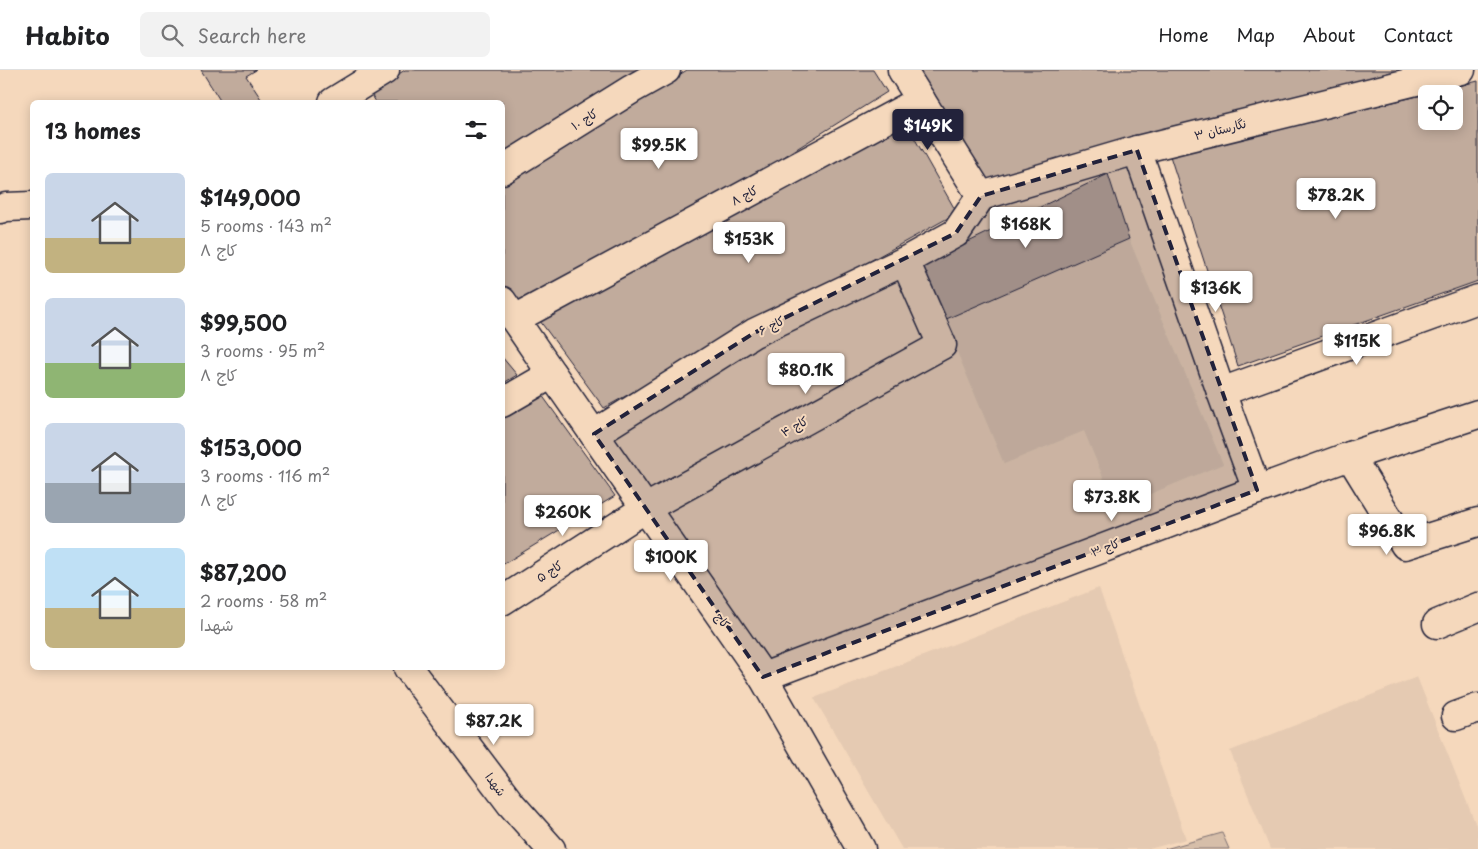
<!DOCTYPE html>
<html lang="en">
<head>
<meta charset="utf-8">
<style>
	body { margin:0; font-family:"Playpen Sans","Playpen Sans Arabic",sans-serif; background:#f2f2f2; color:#202124; height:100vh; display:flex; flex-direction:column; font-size:19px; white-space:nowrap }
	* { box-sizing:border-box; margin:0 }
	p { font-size:16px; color:#757577 }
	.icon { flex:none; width:28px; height:28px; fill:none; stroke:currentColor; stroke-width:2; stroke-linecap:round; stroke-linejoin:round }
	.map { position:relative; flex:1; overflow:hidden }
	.side { position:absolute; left:30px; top:30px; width:475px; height:570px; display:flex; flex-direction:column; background:#fff; border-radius:8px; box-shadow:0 2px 12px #0003 }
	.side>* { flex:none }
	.tools { position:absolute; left:1418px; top:15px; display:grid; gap:10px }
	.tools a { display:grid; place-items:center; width:45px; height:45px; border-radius:8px; background:#fff; box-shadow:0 2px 12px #0003; font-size:25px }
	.price { position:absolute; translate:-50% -42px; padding:0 11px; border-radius:5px; background:#fff; color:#222; font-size:16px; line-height:32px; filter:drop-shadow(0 1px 2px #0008) }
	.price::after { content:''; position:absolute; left:50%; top:30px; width:15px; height:11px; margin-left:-8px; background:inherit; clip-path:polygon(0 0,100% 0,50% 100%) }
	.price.selected { background:#22223b; color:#fff }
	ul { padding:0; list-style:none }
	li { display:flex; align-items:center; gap:15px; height:125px; padding:0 15px }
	li span { display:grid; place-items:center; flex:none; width:140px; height:100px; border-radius:8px; color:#555 }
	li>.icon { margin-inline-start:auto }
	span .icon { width:60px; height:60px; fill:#fffc; stroke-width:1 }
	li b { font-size:21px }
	h2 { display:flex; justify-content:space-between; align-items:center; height:60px; padding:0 15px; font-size:21px }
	header { display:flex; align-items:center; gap:30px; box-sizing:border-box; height:70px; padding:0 25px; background:#fff; border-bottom:1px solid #e0e0e0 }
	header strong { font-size:24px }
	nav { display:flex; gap:28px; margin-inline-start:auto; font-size:18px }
	.search { width:350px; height:45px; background:#f2f2f2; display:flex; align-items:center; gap:12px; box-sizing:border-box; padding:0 18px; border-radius:8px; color:#757577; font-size:19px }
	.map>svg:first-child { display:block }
</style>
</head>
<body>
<header>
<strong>Habito</strong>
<div class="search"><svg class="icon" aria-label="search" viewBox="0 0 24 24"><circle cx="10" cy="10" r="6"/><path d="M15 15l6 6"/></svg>Search here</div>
<nav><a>Home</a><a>Map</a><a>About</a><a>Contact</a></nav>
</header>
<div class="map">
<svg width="1478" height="779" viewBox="0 0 1478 779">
	<rect width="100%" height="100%" fill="#f5d8bc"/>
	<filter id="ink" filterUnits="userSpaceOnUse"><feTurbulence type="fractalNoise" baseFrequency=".02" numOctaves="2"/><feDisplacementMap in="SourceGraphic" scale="10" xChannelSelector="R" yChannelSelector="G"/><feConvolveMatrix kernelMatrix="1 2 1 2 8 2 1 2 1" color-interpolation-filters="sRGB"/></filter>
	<g filter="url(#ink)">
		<g fill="#e5cab2">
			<path d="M1129,169L1223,394L1116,438L1084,361L1004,394L942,246Z"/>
			<path d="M1099,518L1186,769L1149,779H902L814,628Z"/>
			<path d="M1417,607L1478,760V779H1270L1230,681Z"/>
		</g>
		<path fill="#d6bea9" stroke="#7c7072" d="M1222,763L1229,779H1165Z"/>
		<g fill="#c1ab9c" stroke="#22223b">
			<path d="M201,0H256L246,6L263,32H221Z"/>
			<path d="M405,0H640L502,87V32H376L370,22Z"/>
			<path d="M687,0H873L887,22L520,253L502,226V116Z"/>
			<path d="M917,0H1402L985,110Z"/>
			<path d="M1478,11V211L1238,296L1170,86L1426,24V51H1454V24H1427Z"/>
			<path d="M903,48L957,143L604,338L537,247Z"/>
			<path d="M1108,104L1129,169L944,250L915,198Z"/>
			<path d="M502,287L517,305L502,314Z"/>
			<path d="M539,321L615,426L502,495V341Z"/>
		</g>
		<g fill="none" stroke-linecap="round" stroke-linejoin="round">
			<g stroke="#22223b" stroke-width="31">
				<g id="minor">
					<path d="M333,32L385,0"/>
					<path d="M1137,80L1221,322L1257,420"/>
					<path d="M502,100L632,19L666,0"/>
					<path d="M981,126L1137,80L1461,0"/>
					<path d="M0,139L6,137L32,136"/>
					<path d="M502,231L552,304L763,607L861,779"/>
					<path d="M515,249L921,30"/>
					<path d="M1221,322L1478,229"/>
					<path d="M502,333L552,304"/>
					<path d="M594,364L754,263L905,191L956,163L981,126L902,0"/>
					<path d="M1350,386L1405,475L1478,452"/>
					<path d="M502,531L646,438L942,275L905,191"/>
					<path d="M1437,554L1478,537"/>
					<path d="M408,598L511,734L551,779"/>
					<path d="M763,607L1257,420L1350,386L1478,344"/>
					<path d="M1456,646L1478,638"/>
				</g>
			</g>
			<use href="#minor" stroke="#f5d8bc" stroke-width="28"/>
		</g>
	</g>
	<path fill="#22223b" fill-opacity="0.2" stroke="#22223b" stroke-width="4" stroke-dasharray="10 6" stroke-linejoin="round" d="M1137,80L1257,420L763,607L594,364L754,263L956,163L981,126Z"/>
	<g text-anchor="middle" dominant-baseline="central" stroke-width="4" stroke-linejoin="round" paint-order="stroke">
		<g font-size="12" fill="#22223b" stroke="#f5d8bc">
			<text transform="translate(584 49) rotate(-32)">کاج ۱۰</text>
			<text transform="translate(1220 59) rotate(-14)">نگارستان ۳</text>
			<text transform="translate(744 125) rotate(-28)">کاج ۸</text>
			<text transform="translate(771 255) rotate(-26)">کاج ۶</text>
			<text transform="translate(794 356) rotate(-29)">کاج ۴</text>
			<text transform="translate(1105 477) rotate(-21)">کاج ۳</text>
			<text transform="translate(549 501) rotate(-33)">کاج ۵</text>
			<text transform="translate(723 550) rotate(55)">کاج</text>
			<text transform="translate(496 714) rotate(53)">شهدا</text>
		</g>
	</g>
</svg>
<div class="tools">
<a><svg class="icon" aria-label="locate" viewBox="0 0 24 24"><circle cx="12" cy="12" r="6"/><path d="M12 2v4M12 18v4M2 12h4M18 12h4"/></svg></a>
</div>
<b class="price selected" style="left:928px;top:81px">$149K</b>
<b class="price" style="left:659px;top:100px">$99.5K</b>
<b class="price" style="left:1336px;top:150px">$78.2K</b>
<b class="price" style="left:1026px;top:179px">$168K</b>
<b class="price" style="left:749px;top:194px">$153K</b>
<b class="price" style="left:1216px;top:243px">$136K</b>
<b class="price" style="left:1357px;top:296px">$115K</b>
<b class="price" style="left:806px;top:325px">$80.1K</b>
<b class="price" style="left:1112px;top:452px">$73.8K</b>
<b class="price" style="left:563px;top:467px">$260K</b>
<b class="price" style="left:1387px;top:486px">$96.8K</b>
<b class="price" style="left:671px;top:512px">$100K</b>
<b class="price" style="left:494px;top:676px">$87.2K</b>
<section class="side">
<h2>13 homes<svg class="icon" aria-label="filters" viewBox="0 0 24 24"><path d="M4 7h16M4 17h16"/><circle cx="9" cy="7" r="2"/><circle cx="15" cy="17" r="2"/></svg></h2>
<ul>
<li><span style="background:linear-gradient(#c9d6e8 65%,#c2b280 0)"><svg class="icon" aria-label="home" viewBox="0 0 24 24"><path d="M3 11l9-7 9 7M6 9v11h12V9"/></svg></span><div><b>$149,000</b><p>5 rooms · 143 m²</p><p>کاج ۸</p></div></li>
<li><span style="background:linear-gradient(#c9d6e8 65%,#8fb573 0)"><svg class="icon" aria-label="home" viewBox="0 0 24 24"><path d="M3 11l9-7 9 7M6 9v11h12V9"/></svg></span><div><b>$99,500</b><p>3 rooms · 95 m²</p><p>کاج ۸</p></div></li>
<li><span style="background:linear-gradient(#c9d6e8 60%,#9aa5b1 0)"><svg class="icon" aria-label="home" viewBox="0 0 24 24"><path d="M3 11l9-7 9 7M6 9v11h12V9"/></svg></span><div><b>$153,000</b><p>3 rooms · 116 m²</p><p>کاج ۸</p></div></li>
<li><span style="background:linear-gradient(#bfe0f5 60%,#c2b280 0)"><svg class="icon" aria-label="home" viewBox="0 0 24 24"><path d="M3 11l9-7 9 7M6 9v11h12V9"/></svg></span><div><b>$87,200</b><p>2 rooms · 58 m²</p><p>شهدا</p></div></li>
</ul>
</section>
</div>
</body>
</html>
